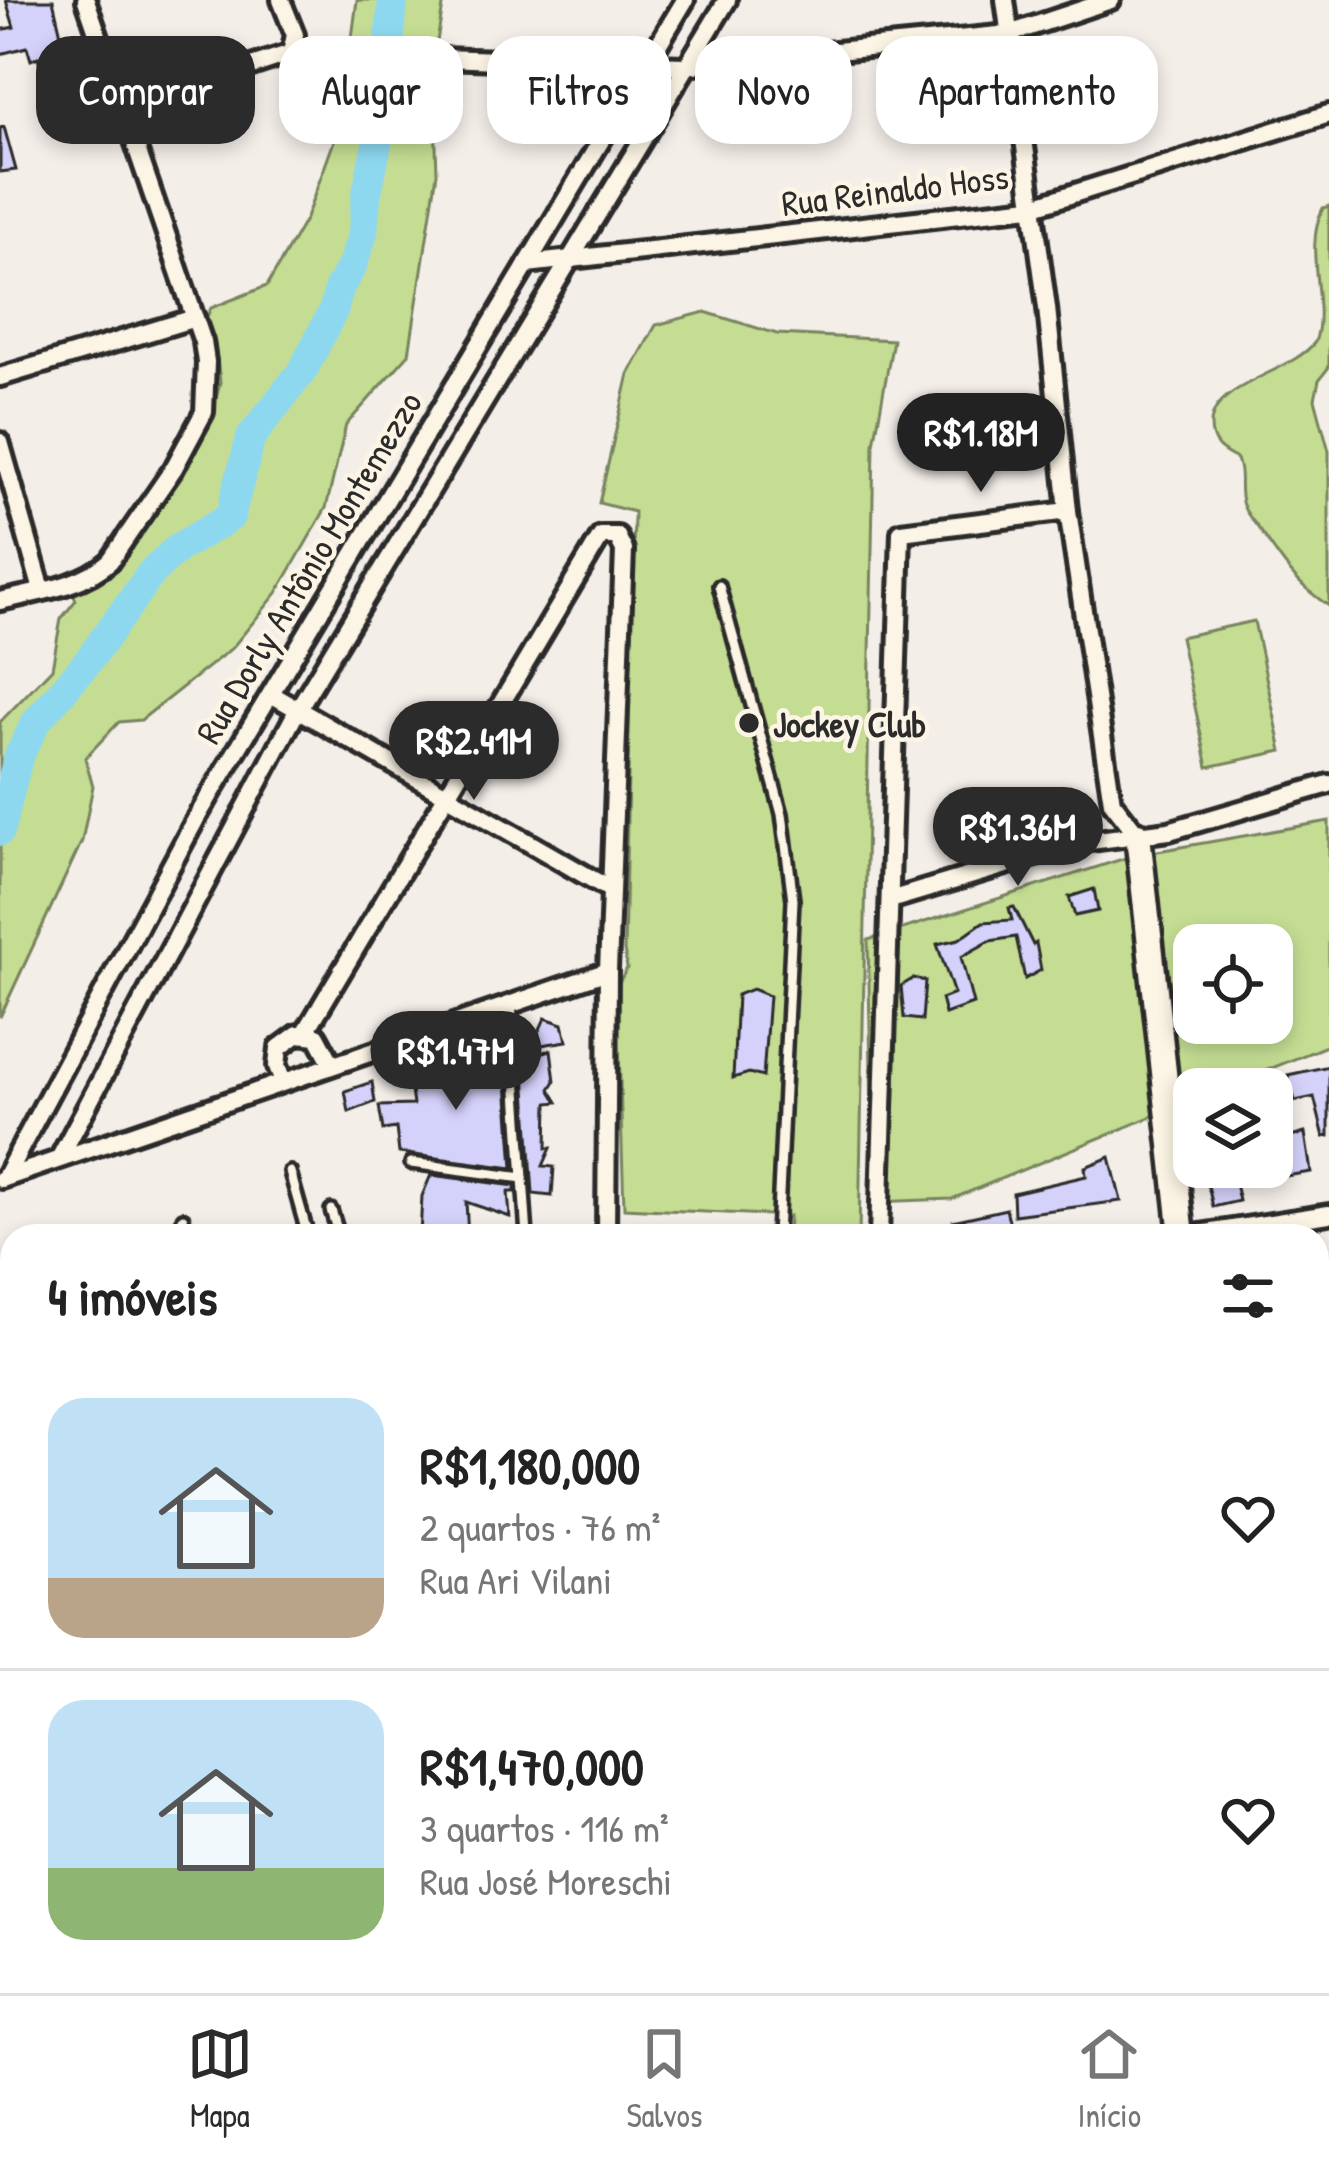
<!DOCTYPE html>
<html lang="pt">
<head>
<meta charset="utf-8">
<style>
	body { margin:0; font-family:"Patrick Hand",sans-serif; background:#f2f2f2; color:#222; height:100vh; display:flex; flex-direction:column; font-size:45px; white-space:nowrap }
	* { box-sizing:border-box; margin:0 }
	p { font-size:39px; color:#767676 }
	.icon { flex:none; width:66px; height:66px; fill:none; stroke:currentColor; stroke-width:2; stroke-linecap:round; stroke-linejoin:round }
	.map { position:relative; flex:1; overflow:hidden }
	.sheet { position:absolute; left:0px; top:1224px; width:1329px; height:771px; display:flex; flex-direction:column; background:#fff; border-radius:36px 36px 0 0; box-shadow:0 6px 18px #0003 }
	.sheet>* { flex:none }
	.banner { position:absolute; left:36px; top:36px; width:1257px; height:108px; display:flex; gap:24px }
	.buttons { position:absolute; left:1173px; top:924px; display:grid; gap:24px }
	.buttons a { display:grid; place-items:center; width:120px; height:120px; border-radius:24px; background:#fff; box-shadow:0 6px 18px #0003; font-size:60px }
	.price { position:absolute; translate:-50% -102px; padding:0 27px; border-radius:42px; background:#2b2b2b; color:#fff; font-size:39px; line-height:78px; filter:drop-shadow(0 3px 6px #0008) }
	.price::after { content:''; position:absolute; left:50%; top:72px; width:36px; height:27px; margin-left:-18px; background:inherit; clip-path:polygon(0 0,100% 0,50% 100%) }
	.price.on { background:#222; color:#fff }
	ul { padding:0; list-style:none }
	li { display:flex; align-items:center; gap:36px; height:300px; padding:0 48px }
	li+li { border-top:3px solid #e0e0e0 }
	li span { display:grid; place-items:center; flex:none; width:336px; height:240px; border-radius:36px; color:#555 }
	li>.icon { margin-inline-start:auto }
	span .icon { width:144px; height:144px; fill:#fffc; stroke-width:1 }
	li b { font-size:51px }
	h2 { display:flex; justify-content:space-between; align-items:center; height:144px; padding:0 48px; font-size:51px }
	.pill { padding:0 42px; border-radius:36px; background:#fff; box-shadow:0 6px 18px #0003; font-size:42px; line-height:108px }
	.pill.on { background:#2b2b2b; color:#fff }
	.tabs { display:flex; justify-content:space-around; align-items:center; height:168px; border-top:3px solid #e0e0e0; background:#fff; font-size:33px; color:#767676 }
	.tabs a { display:grid; justify-items:center; gap:6px }
	.tabs .on { color:#2b2b2b }
	.map>svg:first-child { display:block }
</style>
</head>
<body>
<div class="map">
<svg width="1329" height="1993" viewBox="0 0 1329 1993">
	<rect width="100%" height="100%" fill="#f4eee9"/>
	<filter id="ink" filterUnits="userSpaceOnUse"><feTurbulence type="fractalNoise" baseFrequency=".00833" numOctaves="2"/><feDisplacementMap in="SourceGraphic" scale="24" xChannelSelector="R" yChannelSelector="G"/><feConvolveMatrix kernelMatrix="1 2 1 2 8 2 1 2 1" color-interpolation-filters="sRGB"/></filter>
	<g filter="url(#ink)">
		<g fill="#c4dd93" stroke="#78845f" stroke-width="3" fill-rule="evenodd">
			<path d="M357,0H444L433,65L437,173L409,354L346,425L326,508L277,593L232,648L141,720L119,722L85,758L93,786L82,841L0,1017V722L52,668L61,619L76,600L73,593L105,578L125,554L211,420L220,382L215,343L206,319L211,308L267,286L306,218L341,122Z"/>
			<path d="M1329,206V367L1319,380L1315,399L1329,451V606C1292,581 1284,563 1259,529C1251,518 1242,510 1241,496C1239,479 1243,476 1237,459C1221,451 1211,445 1211,425C1211,384 1292,373 1315,342C1329,304 1302,251 1323,208Z"/>
			<path d="M705,312L777,334L893,340L874,444L859,1236H788L789,1216L624,1208L617,986L627,968L624,950L634,512L599,503L629,374L656,325Z"/>
			<path d="M1254,621L1282,751L1208,767L1180,637Z"/>
			<path d="M1329,821V1045L1220,1089H1194V1099L952,1199L874,1202L868,940L1135,855ZM1194,945H1272V1023H1194Z"/>
			<path d="M12,1504V1855H0V1505Z"/>
			<path d="M572,1983H784V1993H571Z"/>
			<path d="M796,1983H870L869,1993H796Z"/>
		</g>
		<g fill="none" stroke-linecap="round" stroke-linejoin="round">
			<path stroke="#8ed8ef" stroke-width="30" d="M0,831L18,758L36,722L89,660L152,572L178,548L230,517L251,437L303,370L334,309L339,288L352,266L363,233L366,197L383,115L393,0"/>
		</g>
		<g fill="#d4d2fa" stroke="#2b2b2b" stroke-width="3">
			<path d="M6,0H53L62,39L54,41L73,101L53,108L38,57L31,60L27,47L0,54V30L14,27Z"/>
			<path d="M4,127L16,170L0,172V128Z"/>
			<path d="M1094,889L1098,911L1075,916L1069,897Z"/>
			<path d="M1014,907L1033,945L1036,943L1041,970L1025,979L1016,937L990,941L961,957L973,1004L945,1014L941,999L954,994L937,944L959,939L983,922L1012,920L1009,908Z"/>
			<path d="M914,978L925,981L922,1020L904,1018L901,986Z"/>
			<path d="M752,989L769,996L763,1077L749,1073L733,1078L737,995Z"/>
			<path d="M545,1018L563,1024L567,1041L541,1045L537,1036Z"/>
			<path d="M465,1048L492,1050L494,1069L506,1068L513,1168L399,1153L396,1128L383,1130L379,1106L413,1105L408,1070L431,1064L432,1071L457,1066Z"/>
			<path d="M551,1050L555,1081L550,1089L558,1102L548,1103L547,1148H551L543,1166L554,1167L552,1196L533,1194L524,1057Z"/>
			<path d="M1329,1066V1136L1324,1137L1314,1097L1295,1101L1288,1075Z"/>
			<path d="M372,1082L375,1102L349,1112L345,1091Z"/>
			<path d="M1305,1133L1311,1172L1279,1177L1277,1141Z"/>
			<path d="M1110,1157L1121,1201L1014,1215L1013,1193L1086,1176L1085,1167Z"/>
			<path d="M431,1175L515,1186V1192H508L510,1217L466,1202L468,1236H420L422,1196Z"/>
			<path d="M1233,1175L1239,1201L1213,1207L1207,1181Z"/>
			<path d="M1006,1209L1013,1236H956L953,1221Z"/>
		</g>
		<g fill="none" stroke-linecap="round" stroke-linejoin="round">
			<g stroke="#2b2b2b" stroke-width="18">
				<g id="lane">
					<path d="M719,586L782,814L793,900L777,1236"/>
					<path d="M511,1004L527,1236"/>
					<path d="M411,1163L523,1178"/>
					<path d="M290,1172L308,1236"/>
					<path d="M331,1210L339,1236"/>
					<path d="M183,1218L188,1236"/>
					<path d="M0,1365L12,1363"/>
				</g>
			</g>
			<g stroke="#2b2b2b" stroke-width="26">
				<g id="street">
					<path d="M281,0L295,35L291,53"/>
					<path d="M1005,0L1047,308L1068,511L1112,802L1138,835"/>
					<path d="M124,108L291,53L684,66L1009,34L1111,0"/>
					<path d="M527,264L1031,207L1329,114"/>
					<path d="M0,377L195,318"/>
					<path d="M0,442L42,590"/>
					<path d="M0,601C37,592 81,587 110,561L174,468L204,412L206,362L203,342L86,0"/>
					<path d="M271,694L611,890"/>
					<path d="M890,900L1082,842L1169,831L1329,784"/>
					<path d="M305,1033L601,536H617L624,550L608,971L606,1236"/>
					<path d="M283,1081L277,1066L279,1048L298,1034L317,1036L332,1064"/>
					<path d="M60,1157L298,709L727,0"/>
					<path d="M5,1177L197,817L685,0"/>
					<path d="M2,1179L608,971"/>
					<path d="M879,1236L901,532L1068,511"/>
					<path d="M1187,1236L1329,1214"/>
					<path d="M0,1474L12,1471"/>
					<path d="M1317,1751L1329,1749"/>
					<path d="M542,1993V1983"/>
				</g>
			</g>
			<g stroke="#2b2b2b" stroke-width="33">
				<g id="secondary">
					<path d="M1138,835L1182,1236"/>
					<path d="M1317,1491L1329,1489"/>
					<path d="M1271,1983L1273,1993"/>
					<path d="M957,1993V1983"/>
				</g>
			</g>
			<use href="#lane" stroke="#fcf5e5" stroke-width="9"/>
			<use href="#street" stroke="#fcf5e5" stroke-width="16"/>
			<use href="#secondary" stroke="#fcf5e5" stroke-width="24"/>
		</g>
	</g>
	<circle fill="#2b2b2b" stroke="#fcf5e5" stroke-width="4.5" cx="749" cy="723" r="12"/>
	<g text-anchor="middle" dominant-baseline="central" stroke-width="9" stroke-linejoin="round" paint-order="stroke">
		<g font-size="36" fill="#2b2b2b" stroke="#fcf5e5">
			<text transform="translate(895 189) rotate(-7)">Rua Reinaldo Hoss</text>
			<text transform="translate(308 567) rotate(-59)">Rua Dorly Antônio Montemezzo</text>
		</g>
		<g font-size="36" font-weight="bold" fill="#2b2b2b" stroke="#fcf5e5" text-anchor="start">
			<text x="773" y="723">Jockey Club</text>
		</g>
	</g>
</svg>
<div class="buttons">
<a><svg class="icon" aria-label="locate" viewBox="0 0 24 24"><circle cx="12" cy="12" r="6"/><path d="M12 2v4M12 18v4M2 12h4M18 12h4"/></svg></a>
<a><svg class="icon" aria-label="layers" viewBox="0 0 24 24"><path d="M12 4l9 5-9 5-9-5zM3 14l9 5 9-5"/></svg></a>
</div>
<b class="price on" style="left:981px;top:495px">R$1.18M</b>
<b class="price" style="left:474px;top:803px">R$2.41M</b>
<b class="price" style="left:1018px;top:889px">R$1.36M</b>
<b class="price" style="left:456px;top:1113px">R$1.47M</b>
<div class="banner">
<a class="pill on">Comprar</a>
<a class="pill">Alugar</a>
<a class="pill">Filtros</a>
<a class="pill">Novo</a>
<a class="pill">Apartamento</a>
</div>
<section class="sheet">
<h2>4 imóveis<svg class="icon" aria-label="filters" viewBox="0 0 24 24"><path d="M4 7h16M4 17h16"/><circle cx="9" cy="7" r="2"/><circle cx="15" cy="17" r="2"/></svg></h2>
<ul>
<li><span style="background:linear-gradient(#bfe0f5 75%,#b9a48a 0)"><svg class="icon" aria-label="home" viewBox="0 0 24 24"><path d="M3 11l9-7 9 7M6 9v11h12V9"/></svg></span><div><b>R$1,180,000</b><p>2 quartos · 76 m²</p><p>Rua Ari Vilani</p></div><svg class="icon" aria-label="heart" viewBox="0 0 24 24"><path d="M12 20l-8-8c-3-5 5-10 8-4 3-6 11-1 8 4z"/></svg></li>
<li><span style="background:linear-gradient(#bfe0f5 70%,#8fb573 0)"><svg class="icon" aria-label="home" viewBox="0 0 24 24"><path d="M3 11l9-7 9 7M6 9v11h12V9"/></svg></span><div><b>R$1,470,000</b><p>3 quartos · 116 m²</p><p>Rua José Moreschi</p></div><svg class="icon" aria-label="heart" viewBox="0 0 24 24"><path d="M12 20l-8-8c-3-5 5-10 8-4 3-6 11-1 8 4z"/></svg></li>
</ul>
</section>
</div>
<nav class="tabs">
<a class="on"><svg class="icon" aria-label="map" viewBox="0 0 24 24"><path d="M3 6l6-2 6 2 6-2v14l-6 2-6-2-6 2zM9 4v14M15 6v14"/></svg>Mapa</a>
<a><svg class="icon" aria-label="saved" viewBox="0 0 24 24"><path d="M7 4h10v16l-5-4-5 4z"/></svg>Salvos</a>
<a><svg class="icon" aria-label="home" viewBox="0 0 24 24"><path d="M3 11l9-7 9 7M6 9v11h12V9"/></svg>Início</a>
</nav>
</body>
</html>
